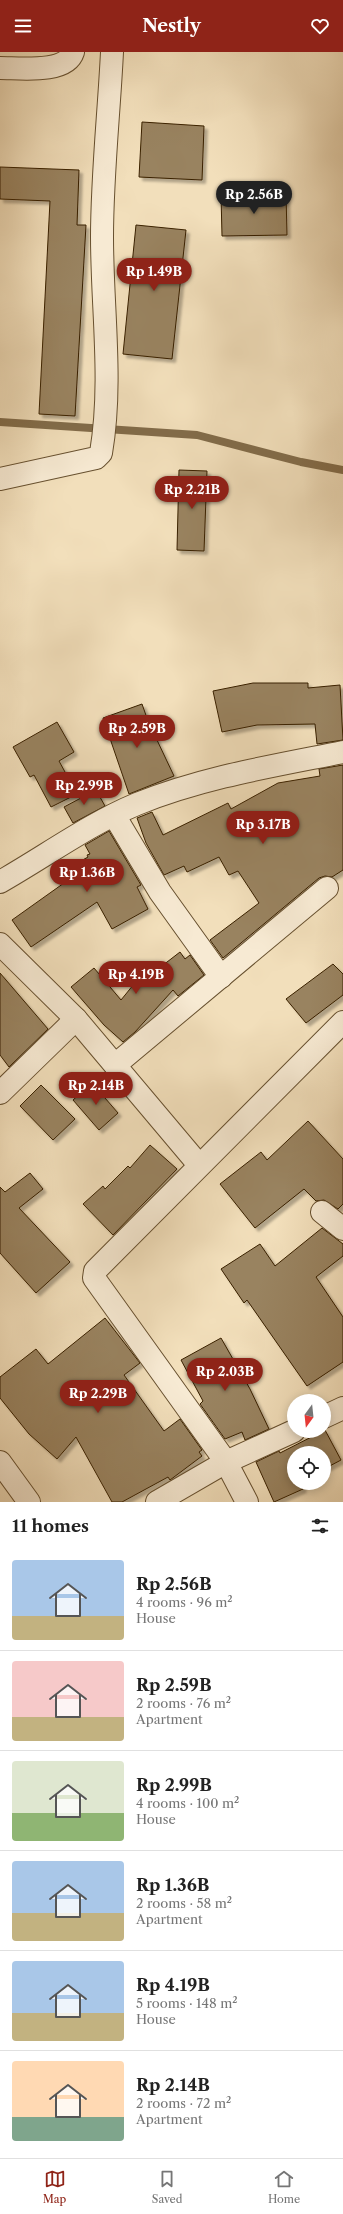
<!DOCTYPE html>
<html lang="en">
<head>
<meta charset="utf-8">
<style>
	body { margin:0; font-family:"Libre Caslon Text",serif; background:#f2f2f2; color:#222; height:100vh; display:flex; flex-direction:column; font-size:15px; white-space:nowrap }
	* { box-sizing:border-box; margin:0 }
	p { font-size:13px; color:#767676 }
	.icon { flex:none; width:22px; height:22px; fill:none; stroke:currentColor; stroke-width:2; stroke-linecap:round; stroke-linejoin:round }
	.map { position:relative; height:1450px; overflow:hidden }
	.details { display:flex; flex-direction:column; background:#fff; flex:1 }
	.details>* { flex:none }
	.needle { width:26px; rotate:195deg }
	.buttons { position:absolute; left:287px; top:1342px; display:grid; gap:8px }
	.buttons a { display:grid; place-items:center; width:44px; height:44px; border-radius:50%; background:#fff; box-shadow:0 2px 10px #0003; font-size:20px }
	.price { position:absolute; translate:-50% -34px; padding:0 9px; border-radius:14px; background:#8f2418; color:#fff; font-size:13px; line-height:26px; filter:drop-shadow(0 1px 2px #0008) }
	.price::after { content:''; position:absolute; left:50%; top:24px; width:12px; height:9px; margin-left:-6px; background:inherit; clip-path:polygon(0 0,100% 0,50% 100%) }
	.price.current { background:#222; color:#fff }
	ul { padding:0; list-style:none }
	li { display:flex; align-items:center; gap:12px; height:100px; padding:0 12px }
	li+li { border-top:1px solid #e0e0e0 }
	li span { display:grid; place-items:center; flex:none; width:112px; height:80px; border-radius:4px; color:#555 }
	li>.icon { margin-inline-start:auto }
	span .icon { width:48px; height:48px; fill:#fffc; stroke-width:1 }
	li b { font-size:17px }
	h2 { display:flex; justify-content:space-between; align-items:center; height:48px; padding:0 12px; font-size:17px }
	header { display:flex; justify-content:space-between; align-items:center; height:52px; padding:0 12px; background:#8f2418; color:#fff; font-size:18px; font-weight:800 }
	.tabs { display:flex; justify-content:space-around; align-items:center; height:56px; border-top:1px solid #e0e0e0; background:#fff; font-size:11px; color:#767676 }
	.tabs a { display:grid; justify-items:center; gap:2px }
	.tabs .current { color:#8f2418 }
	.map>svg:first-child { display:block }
</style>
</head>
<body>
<header><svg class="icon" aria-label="menu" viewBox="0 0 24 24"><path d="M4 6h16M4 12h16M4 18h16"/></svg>Nestly<svg class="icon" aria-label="heart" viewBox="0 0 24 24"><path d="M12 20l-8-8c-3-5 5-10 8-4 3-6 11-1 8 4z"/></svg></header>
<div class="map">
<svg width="343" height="1450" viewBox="0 0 343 1450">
	<defs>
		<filter id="shadow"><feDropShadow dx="3.5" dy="3.5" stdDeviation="1" flood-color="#0004"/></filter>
	</defs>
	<rect width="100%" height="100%" fill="#f2dfbb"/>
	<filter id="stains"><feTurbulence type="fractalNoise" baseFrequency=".005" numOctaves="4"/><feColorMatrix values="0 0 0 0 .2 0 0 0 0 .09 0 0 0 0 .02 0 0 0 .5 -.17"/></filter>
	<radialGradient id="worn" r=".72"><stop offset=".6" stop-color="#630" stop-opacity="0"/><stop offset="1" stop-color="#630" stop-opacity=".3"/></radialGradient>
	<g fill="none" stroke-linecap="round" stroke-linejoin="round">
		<path stroke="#826c4a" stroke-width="8" d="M0,370L197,383L301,410L343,418"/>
	</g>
	<g fill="#998361" stroke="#392000" filter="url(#shadow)">
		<path d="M142,70L204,74L202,128L139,125Z"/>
		<path d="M0,115L79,118L77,173H86L75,364L39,362L50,149L0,147Z"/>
		<path d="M286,142L287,183L222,184L221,143Z"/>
		<path d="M136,173L186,178L172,307L123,302Z"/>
		<path d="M179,418L207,419L204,499L177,498Z"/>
		<path d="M253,631H308V636L340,633L343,688L317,692L315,672L257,673L222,680L213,639Z"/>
		<path d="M142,652L148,669L174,724L129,742L103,666Z"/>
		<path d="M57,670L74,700L59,709L77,742L51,755L34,723L30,725L13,695Z"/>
		<path d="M343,713V818L332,825L325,824L319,826L223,906L210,888L259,851L238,819L229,823L219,805L187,820L184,814L164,823L146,791L137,766L152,760L163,783L228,751L231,757L278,731L320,724L319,717Z"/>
		<path d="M96,738L105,754L73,771L64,755Z"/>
		<path d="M109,779L141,833L137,835L148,857L112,877L97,850L31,895L12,868L64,831L58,822L88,805L87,803L90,802L85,793Z"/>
		<path d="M180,900L185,907L190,903L204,923L178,944L173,938L135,980L123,990L104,973L71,935L94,916L121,948L134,932L136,934Z"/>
		<path d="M333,912L343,922V943L306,971L286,947Z"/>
		<path d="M0,921L48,977L9,1015L0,1003Z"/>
		<path d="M92,1031L118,1061L99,1078L73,1048Z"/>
		<path d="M41,1033L75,1067L53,1088L20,1054Z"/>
		<path d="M308,1069L343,1107V1152L338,1157L324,1148L316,1149L304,1137L255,1176L220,1132L261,1100L267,1108Z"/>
		<path d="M150,1093L177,1117L113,1183L83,1152L103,1134L105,1137L128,1114L130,1116Z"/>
		<path d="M30,1121L43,1137L19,1156L70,1210L36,1241L0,1201V1135L5,1140Z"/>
		<path d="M322,1176L343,1192V1204L316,1225L343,1265V1310L307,1334L247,1248L244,1251L221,1217L260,1192L275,1214Z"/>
		<path d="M105,1266L140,1311L124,1323L164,1379L180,1367L202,1398L199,1400L202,1404L170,1428L168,1425L122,1450H112L76,1385L57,1407L29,1382L0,1346V1325L36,1297L48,1312Z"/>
		<path d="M221,1286L250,1337L269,1377L245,1388L242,1380L225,1387L200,1352L203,1349L181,1308Z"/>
		<path d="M325,1378L341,1408L324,1417V1401H294V1431H301L303,1437L274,1450L256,1410L279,1399L280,1401Z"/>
	</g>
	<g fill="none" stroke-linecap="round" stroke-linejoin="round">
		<g stroke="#67502f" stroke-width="24">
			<g id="minor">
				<path d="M0,16C20,16 66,22 73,0"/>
				<path d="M0,427L96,406L101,401C113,330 102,257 102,185C102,124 109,61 112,0"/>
				<path d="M114,763L160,840L221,925"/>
				<path d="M0,830C44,805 91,771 137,752C204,725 273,714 343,700"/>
				<path d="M0,892L76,967L199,1113"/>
				<path d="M115,1013L327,836"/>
				<path d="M0,1041L76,967"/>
				<path d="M322,1160L343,1177"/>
				<path d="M324,1365L343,1356"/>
				<path d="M0,1410L29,1450"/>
				<path d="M157,1450L226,1410L294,1379"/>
				<path d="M247,1450L226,1410L94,1226L95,1219L343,970"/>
			</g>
		</g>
		<use href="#minor" stroke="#f7ead3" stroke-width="22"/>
	</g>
	<rect width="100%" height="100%" filter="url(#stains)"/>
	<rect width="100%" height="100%" fill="url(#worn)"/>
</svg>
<div class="buttons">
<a><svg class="needle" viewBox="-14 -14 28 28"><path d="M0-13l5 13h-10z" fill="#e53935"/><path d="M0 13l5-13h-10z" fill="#767676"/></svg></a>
<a><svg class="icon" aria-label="locate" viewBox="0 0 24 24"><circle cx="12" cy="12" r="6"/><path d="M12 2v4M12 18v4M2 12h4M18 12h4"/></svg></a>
</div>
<b class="price current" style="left:254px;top:163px">Rp 2.56B</b>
<b class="price" style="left:154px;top:240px">Rp 1.49B</b>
<b class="price" style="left:192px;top:458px">Rp 2.21B</b>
<b class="price" style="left:137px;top:697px">Rp 2.59B</b>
<b class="price" style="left:84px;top:754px">Rp 2.99B</b>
<b class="price" style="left:263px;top:793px">Rp 3.17B</b>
<b class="price" style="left:87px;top:841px">Rp 1.36B</b>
<b class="price" style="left:136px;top:943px">Rp 4.19B</b>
<b class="price" style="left:96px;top:1054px">Rp 2.14B</b>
<b class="price" style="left:225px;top:1340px">Rp 2.03B</b>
<b class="price" style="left:98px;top:1362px">Rp 2.29B</b>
</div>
<section class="details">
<h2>11 homes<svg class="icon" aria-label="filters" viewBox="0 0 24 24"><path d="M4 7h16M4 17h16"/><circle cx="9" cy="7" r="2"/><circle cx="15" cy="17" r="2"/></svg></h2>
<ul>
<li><span style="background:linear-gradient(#a9c7e8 70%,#c2b280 0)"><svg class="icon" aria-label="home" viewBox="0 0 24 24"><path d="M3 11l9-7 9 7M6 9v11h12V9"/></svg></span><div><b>Rp 2.56B</b><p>4 rooms · 96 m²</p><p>House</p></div></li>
<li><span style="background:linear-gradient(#f6c9c9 70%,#c2b280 0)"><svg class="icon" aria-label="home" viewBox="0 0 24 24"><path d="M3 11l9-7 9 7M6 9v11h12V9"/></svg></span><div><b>Rp 2.59B</b><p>2 rooms · 76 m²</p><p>Apartment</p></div></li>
<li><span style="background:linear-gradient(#dfe7d0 65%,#8fb573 0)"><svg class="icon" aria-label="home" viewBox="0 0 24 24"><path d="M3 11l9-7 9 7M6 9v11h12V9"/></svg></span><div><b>Rp 2.99B</b><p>4 rooms · 100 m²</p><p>House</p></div></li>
<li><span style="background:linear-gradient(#a9c7e8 65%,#c2b280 0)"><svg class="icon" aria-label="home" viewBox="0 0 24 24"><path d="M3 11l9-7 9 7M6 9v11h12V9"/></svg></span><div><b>Rp 1.36B</b><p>2 rooms · 58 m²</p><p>Apartment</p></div></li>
<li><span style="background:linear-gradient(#a9c7e8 65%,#c2b280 0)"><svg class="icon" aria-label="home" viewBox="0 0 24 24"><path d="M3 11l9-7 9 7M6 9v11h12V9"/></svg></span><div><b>Rp 4.19B</b><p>5 rooms · 148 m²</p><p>House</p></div></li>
<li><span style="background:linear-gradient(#ffd9b3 70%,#7fa58c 0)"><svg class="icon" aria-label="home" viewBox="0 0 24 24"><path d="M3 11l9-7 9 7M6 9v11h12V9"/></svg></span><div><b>Rp 2.14B</b><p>2 rooms · 72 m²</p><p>Apartment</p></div></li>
</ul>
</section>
<nav class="tabs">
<a class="current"><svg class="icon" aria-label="map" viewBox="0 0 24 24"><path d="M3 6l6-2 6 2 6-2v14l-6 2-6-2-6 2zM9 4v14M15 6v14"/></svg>Map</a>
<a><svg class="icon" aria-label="saved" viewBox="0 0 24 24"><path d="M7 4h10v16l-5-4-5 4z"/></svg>Saved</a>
<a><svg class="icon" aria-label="home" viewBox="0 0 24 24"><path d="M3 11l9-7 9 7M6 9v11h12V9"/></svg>Home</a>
</nav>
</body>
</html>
